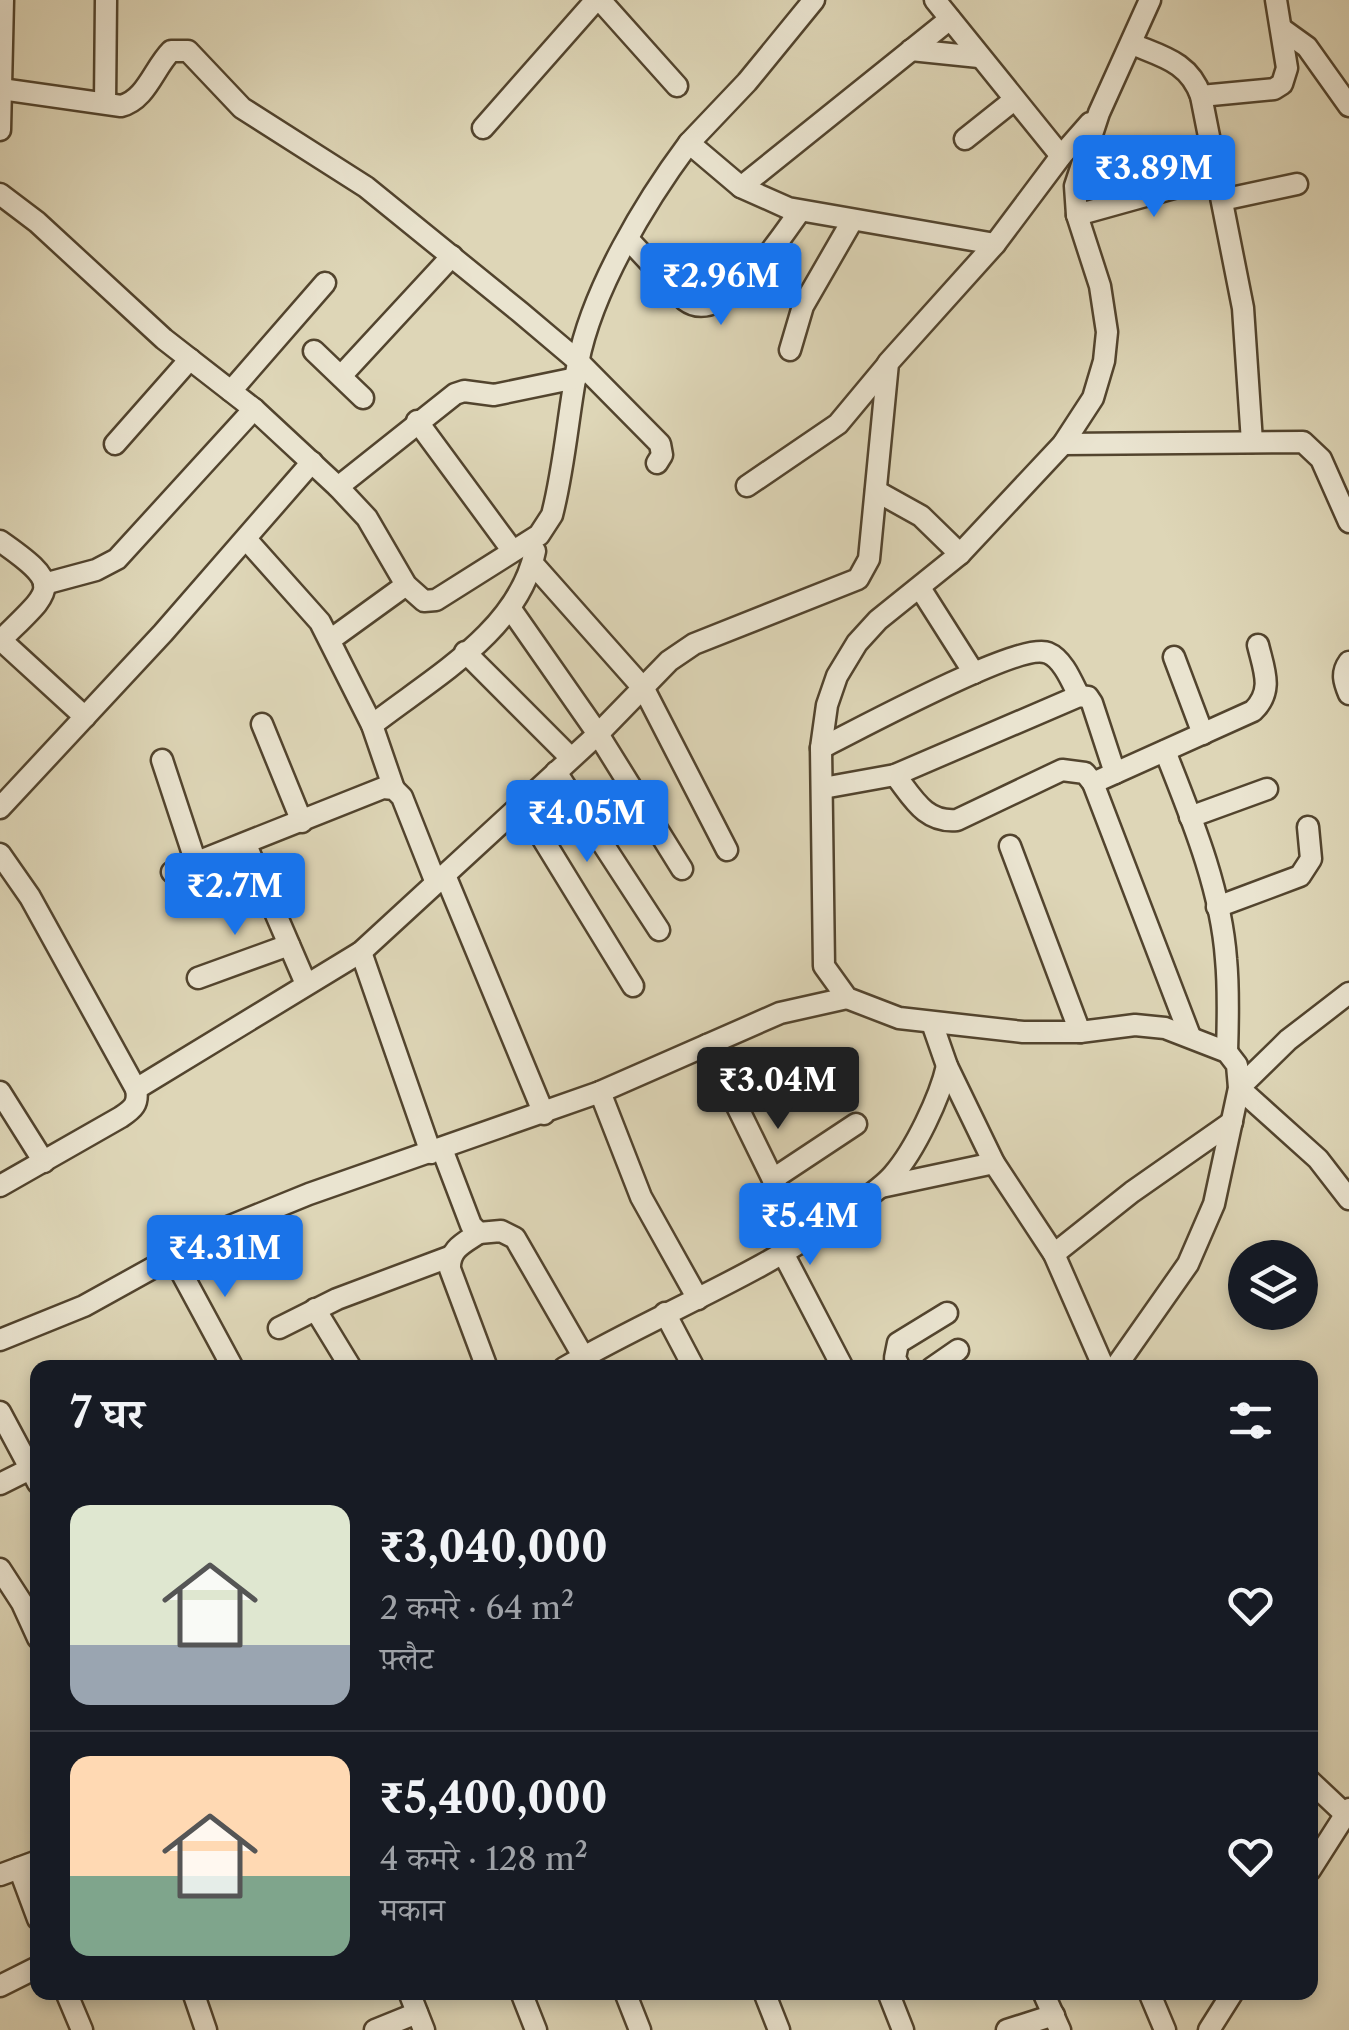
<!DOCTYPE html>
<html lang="hi">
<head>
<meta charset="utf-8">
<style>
	body { margin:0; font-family:"Libre Caslon Text","Noto Serif Devanagari",serif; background:#20242c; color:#f1f3f6; height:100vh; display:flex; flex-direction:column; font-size:38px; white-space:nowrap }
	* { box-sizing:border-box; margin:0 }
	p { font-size:32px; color:#9ea1a6 }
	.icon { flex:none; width:55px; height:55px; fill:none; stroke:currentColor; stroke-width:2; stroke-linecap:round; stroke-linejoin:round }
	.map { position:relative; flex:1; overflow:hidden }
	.panel { position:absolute; left:30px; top:1360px; width:1288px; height:640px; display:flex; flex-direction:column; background:#171b24; border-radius:20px; box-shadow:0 5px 15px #0003 }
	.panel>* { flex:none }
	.tools { position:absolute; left:1228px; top:1240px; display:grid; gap:20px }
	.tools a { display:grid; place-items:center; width:90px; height:90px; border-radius:50%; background:#171b24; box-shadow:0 5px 15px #0003; font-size:50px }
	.price { position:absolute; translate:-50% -85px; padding:0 22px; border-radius:10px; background:#1a73e8; color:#fff; font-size:32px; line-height:65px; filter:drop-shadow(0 2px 5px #0008) }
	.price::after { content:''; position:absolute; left:50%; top:60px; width:30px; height:22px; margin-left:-15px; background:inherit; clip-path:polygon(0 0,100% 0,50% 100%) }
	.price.on { background:#222; color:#fff }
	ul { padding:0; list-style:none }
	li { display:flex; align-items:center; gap:30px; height:250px; padding:0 40px }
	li+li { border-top:2px solid #363941 }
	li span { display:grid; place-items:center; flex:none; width:280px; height:200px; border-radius:20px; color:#555 }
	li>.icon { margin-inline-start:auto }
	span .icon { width:120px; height:120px; fill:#fffc; stroke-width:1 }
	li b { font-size:42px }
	h2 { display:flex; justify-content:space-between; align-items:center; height:120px; padding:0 40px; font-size:42px }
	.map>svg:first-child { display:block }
</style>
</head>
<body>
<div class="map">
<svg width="1349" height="2030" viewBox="0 0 1349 2030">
	<rect width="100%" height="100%" fill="#ded6b7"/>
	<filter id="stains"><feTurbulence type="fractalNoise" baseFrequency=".002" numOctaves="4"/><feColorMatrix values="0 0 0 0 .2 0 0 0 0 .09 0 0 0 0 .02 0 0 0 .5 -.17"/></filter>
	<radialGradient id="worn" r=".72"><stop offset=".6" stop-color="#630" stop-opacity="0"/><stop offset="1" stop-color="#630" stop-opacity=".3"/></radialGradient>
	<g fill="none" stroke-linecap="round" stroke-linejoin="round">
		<g stroke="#52442e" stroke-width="25">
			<g id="minor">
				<path d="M600,0L677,86"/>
				<path d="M935,0L1061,156"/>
				<path d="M1282,29L1307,47L1349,106"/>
				<path d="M1132,44C1163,57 1189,62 1201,96L1243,308L1252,442"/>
				<path d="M911,50L979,57"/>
				<path d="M1,89L121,106C146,100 154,68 171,51H188L242,108L366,187L520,312L578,361L660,444L662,455L657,463"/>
				<path d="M1201,96L1274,89L1282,84L1287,68L1276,0"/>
				<path d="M105,103L106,0"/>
				<path d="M483,128L596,0"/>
				<path d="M0,130L3,0"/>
				<path d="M965,139L1014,100"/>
				<path d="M689,143L747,82L814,0"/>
				<path d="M741,187L950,19"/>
				<path d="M0,194L37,222L164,339L254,409L338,487L367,518L406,585L424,601L436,600L539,535L552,515C565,465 568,413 578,363C592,290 645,202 689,143L741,187L788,208L995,244"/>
				<path d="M1222,200L1297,184"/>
				<path d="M1077,215L1217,176"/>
				<path d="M628,239L685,300C723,329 781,237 800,211"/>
				<path d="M790,350L803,306L852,221"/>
				<path d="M314,351L363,398"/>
				<path d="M341,376L452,256"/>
				<path d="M231,391L325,283"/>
				<path d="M417,421L512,550"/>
				<path d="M115,444L190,359"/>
				<path d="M1063,444L1303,442L1321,459L1349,522"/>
				<path d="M747,486L838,424L888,364"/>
				<path d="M338,487L455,394L464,391L494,395L576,378"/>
				<path d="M876,491L921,516L960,554"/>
				<path d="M246,539L320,622L372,725L394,789"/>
				<path d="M0,541C66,587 52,589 0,641"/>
				<path d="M533,564L644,689L727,850"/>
				<path d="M44,584L96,570L117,559L254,409"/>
				<path d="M920,588L974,673"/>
				<path d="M510,608L598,734L682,869"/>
				<path d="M1,640L85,717"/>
				<path d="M330,640L406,585"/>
				<path d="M465,652L571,758"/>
				<path d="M1174,657L1203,734"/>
				<path d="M1349,662C1341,673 1344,682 1349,694"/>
				<path d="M262,724L302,822"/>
				<path d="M372,725C432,678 519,631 535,551"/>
				<path d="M821,748C856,731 1020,641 1048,653C1063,659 1072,682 1079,696"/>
				<path d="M1165,751C1191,817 1221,888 1226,959C1229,990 1228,1021 1227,1052"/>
				<path d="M162,760L196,863"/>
				<path d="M556,772L659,930"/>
				<path d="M895,775C913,798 925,823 957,820L1062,770L1085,773L1093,783L1253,711C1274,691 1264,670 1258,645"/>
				<path d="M1093,783L1190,1036"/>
				<path d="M823,788L895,775L1079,696L1088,697L1092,703L1115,773"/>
				<path d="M522,805L633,986"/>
				<path d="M0,808L163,633L312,462"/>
				<path d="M1190,817L1267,789"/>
				<path d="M246,845L306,984"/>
				<path d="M1010,846L1080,1032"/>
				<path d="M0,854L30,897L136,1089C139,1104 133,1109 121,1117L0,1186"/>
				<path d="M172,872L383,788L394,789L402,797L436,883"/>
				<path d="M445,875L544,1114"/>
				<path d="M1217,907L1300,876L1311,859L1308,827"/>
				<path d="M361,952L431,1153"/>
				<path d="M198,978L289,945"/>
				<path d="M1349,993L1288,1040L1239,1088L1318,1159L1349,1199"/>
				<path d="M932,1023L947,1066L994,1163L1054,1254L1104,1368"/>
				<path d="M707,1045L804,1243"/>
				<path d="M136,1089L361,952L598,734L669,661L694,644L858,579L869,559L888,363L995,244L1061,156L1090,123"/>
				<path d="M0,1092L44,1162"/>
				<path d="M600,1092L641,1197L698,1299"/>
				<path d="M442,1149L471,1225L479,1233L501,1231L515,1238L583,1356"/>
				<path d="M773,1179L856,1124"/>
				<path d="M881,1187L994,1163"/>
				<path d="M479,1233C464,1243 449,1249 450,1269L487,1368"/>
				<path d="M783,1253L843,1368"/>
				<path d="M1054,1254L1132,1192L1232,1122"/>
				<path d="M173,1257L233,1368"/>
				<path d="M315,1309L351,1368"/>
				<path d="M665,1313L694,1368"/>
				<path d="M279,1328L337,1299L449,1257"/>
				<path d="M0,1340L84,1306L223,1229L309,1194L600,1092L780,1013L847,998"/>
				<path d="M564,1368C657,1314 758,1276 845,1213C861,1201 880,1190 893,1175C915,1150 940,1097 947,1066"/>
				<path d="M900,1368L895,1358L898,1343L947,1313"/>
				<path d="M932,1368L958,1350"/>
				<path d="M1115,1368L1188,1264L1214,1204L1239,1088L1237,1065L1227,1052L1165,1028L1135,1025L1080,1032H1023L899,1018L847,998L824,966L821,748L827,705L837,676L857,643L878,620L960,554L1063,444L1093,398L1104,361L1107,332L1100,286L1077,215L1075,186L1099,113L1150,0"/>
				<path d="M0,1412L38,1483"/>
				<path d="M0,1484L38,1465"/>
				<path d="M0,1569L22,1603L38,1638"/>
				<path d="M1310,1781L1345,1814"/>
				<path d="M19,1868L38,1919"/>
				<path d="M1310,1870L1349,1809"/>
				<path d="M0,1875L38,1861"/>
				<path d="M0,1986L38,1967"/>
				<path d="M66,1992L82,2030"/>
				<path d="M193,1992L206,2030"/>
				<path d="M409,1992L424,2030"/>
				<path d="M521,1992L536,2030"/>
				<path d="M625,1992L640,2030"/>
				<path d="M764,1992L779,2030"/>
				<path d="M888,1992L903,2030"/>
				<path d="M1043,1992L1060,2030"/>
				<path d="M1149,1992L1165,2030"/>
				<path d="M375,2030L417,2013"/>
				<path d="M1007,2030L1054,2015"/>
				<path d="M1209,2030L1233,1992"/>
			</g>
		</g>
		<use href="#minor" stroke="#eae4d0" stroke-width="20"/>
	</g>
	<rect width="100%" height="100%" filter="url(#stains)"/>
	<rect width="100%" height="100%" fill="url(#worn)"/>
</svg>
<div class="tools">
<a><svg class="icon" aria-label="layers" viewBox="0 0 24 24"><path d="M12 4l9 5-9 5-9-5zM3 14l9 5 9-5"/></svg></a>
</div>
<b class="price" style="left:1154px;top:220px">₹3.89M</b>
<b class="price" style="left:721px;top:328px">₹2.96M</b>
<b class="price" style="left:587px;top:865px">₹4.05M</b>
<b class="price" style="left:235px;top:938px">₹2.7M</b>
<b class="price on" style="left:778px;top:1132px">₹3.04M</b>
<b class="price" style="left:810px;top:1268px">₹5.4M</b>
<b class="price" style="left:225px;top:1300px">₹4.31M</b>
<section class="panel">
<h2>7 घर<svg class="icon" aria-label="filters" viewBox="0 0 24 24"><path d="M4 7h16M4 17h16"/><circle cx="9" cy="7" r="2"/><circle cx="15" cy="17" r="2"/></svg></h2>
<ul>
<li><span style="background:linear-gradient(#dfe7d0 70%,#9aa5b1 0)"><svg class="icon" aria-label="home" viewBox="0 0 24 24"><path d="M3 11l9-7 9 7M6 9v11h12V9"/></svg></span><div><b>₹3,040,000</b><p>2 कमरे · 64 m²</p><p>फ़्लैट</p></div><svg class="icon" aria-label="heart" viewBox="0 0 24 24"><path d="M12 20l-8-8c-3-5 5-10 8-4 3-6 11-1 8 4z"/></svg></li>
<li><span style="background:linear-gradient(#ffd9b3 60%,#7fa58c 0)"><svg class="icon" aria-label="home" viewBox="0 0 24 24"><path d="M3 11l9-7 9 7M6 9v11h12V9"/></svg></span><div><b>₹5,400,000</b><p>4 कमरे · 128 m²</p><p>मकान</p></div><svg class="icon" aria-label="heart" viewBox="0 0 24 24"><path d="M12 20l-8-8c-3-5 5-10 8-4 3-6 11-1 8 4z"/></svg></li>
</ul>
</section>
</div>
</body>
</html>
